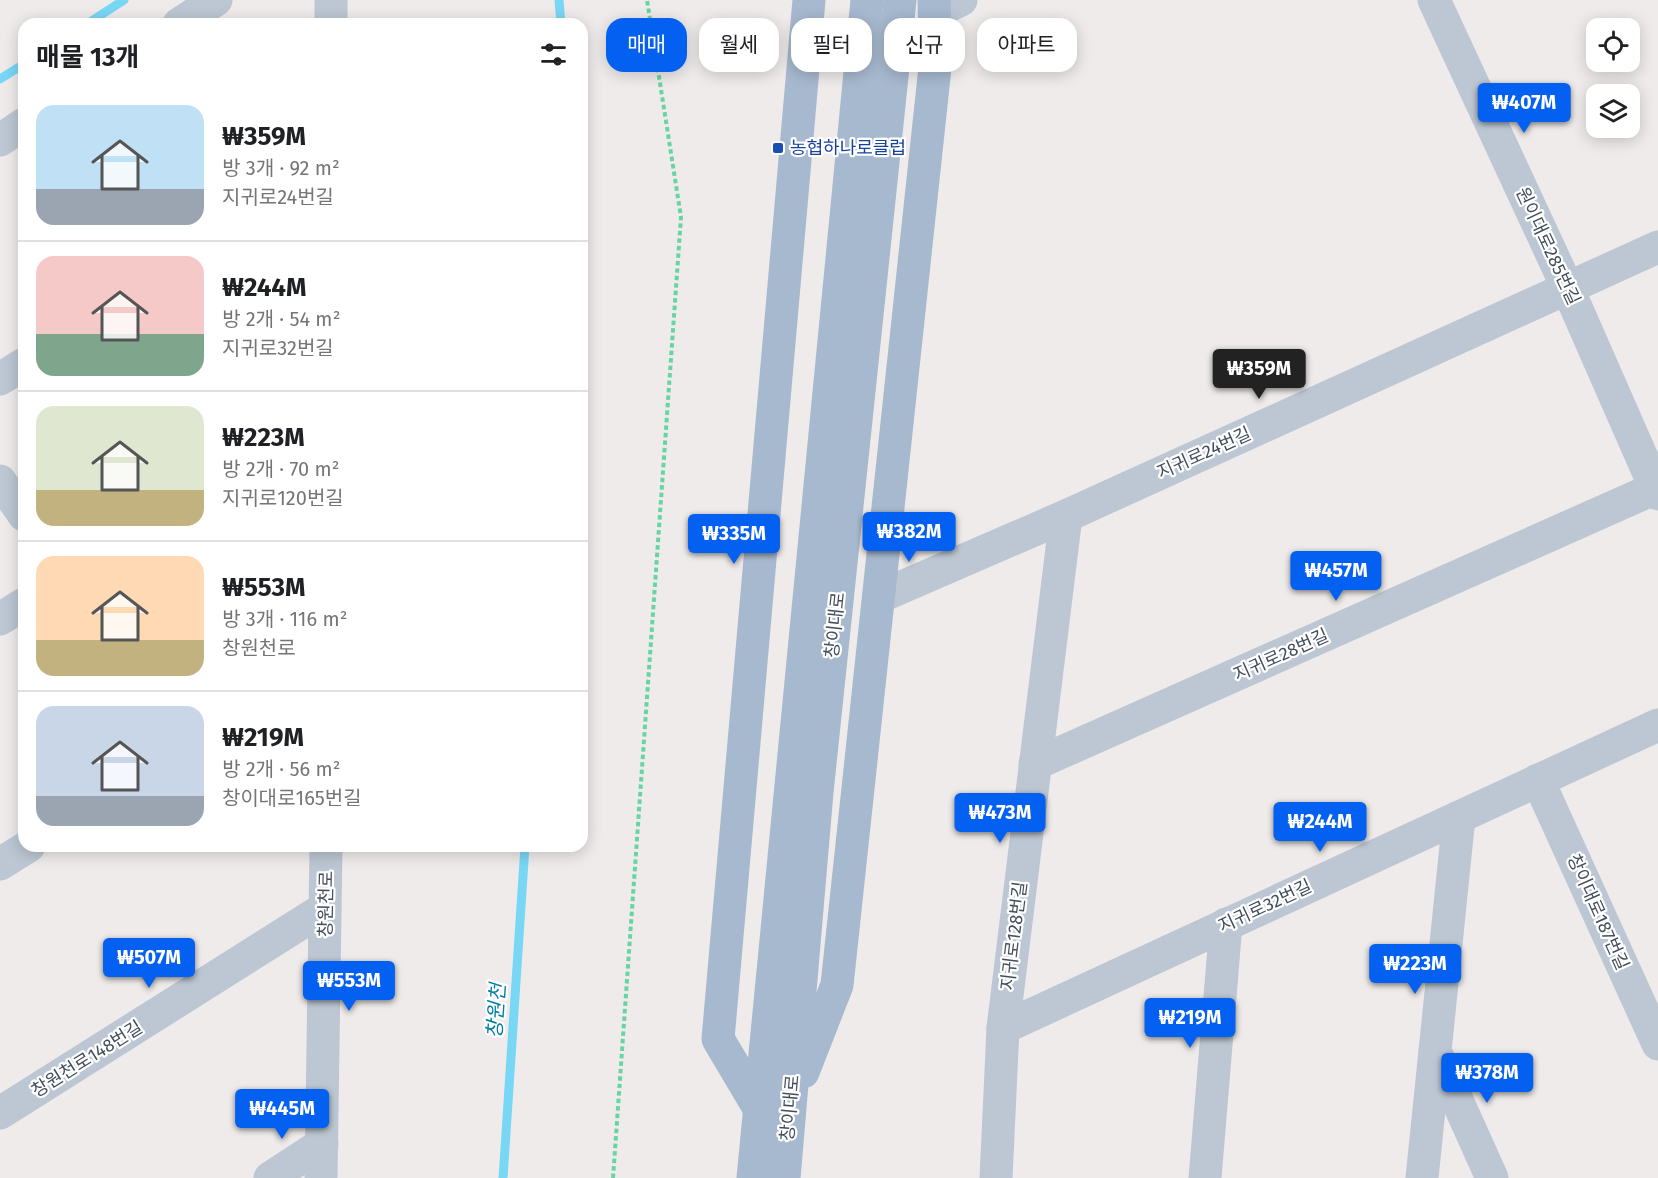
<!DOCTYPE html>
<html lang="ko">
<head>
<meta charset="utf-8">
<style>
	body { margin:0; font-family:"Fira Sans","Noto Sans KR",sans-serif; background:#f2f2f2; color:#202124; height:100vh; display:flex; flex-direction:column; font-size:22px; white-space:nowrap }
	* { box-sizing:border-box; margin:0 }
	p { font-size:20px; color:#757577 }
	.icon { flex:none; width:33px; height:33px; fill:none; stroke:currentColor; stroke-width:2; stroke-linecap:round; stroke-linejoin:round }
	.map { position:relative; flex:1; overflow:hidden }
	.details { position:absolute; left:18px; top:18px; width:570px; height:834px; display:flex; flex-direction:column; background:#fff; border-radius:18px; box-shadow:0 3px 15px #0003 }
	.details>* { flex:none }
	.top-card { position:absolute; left:606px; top:18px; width:570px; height:54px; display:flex; gap:12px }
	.fabs { position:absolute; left:1586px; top:18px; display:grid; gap:12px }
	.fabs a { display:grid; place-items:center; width:54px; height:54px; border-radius:12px; background:#fff; box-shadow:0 3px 15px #0003; font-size:30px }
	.price { position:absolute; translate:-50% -51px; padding:0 14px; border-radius:6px; background:#0460f0; color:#fff; font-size:20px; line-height:39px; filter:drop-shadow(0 2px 3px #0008) }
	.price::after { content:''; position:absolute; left:50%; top:36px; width:18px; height:14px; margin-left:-9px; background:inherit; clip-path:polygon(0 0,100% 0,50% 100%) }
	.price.on { background:#222; color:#fff }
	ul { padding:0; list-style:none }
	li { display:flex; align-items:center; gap:18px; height:150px; padding:0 18px }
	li+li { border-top:2px solid #e0e0e0 }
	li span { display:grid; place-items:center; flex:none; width:168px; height:120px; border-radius:18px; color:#555 }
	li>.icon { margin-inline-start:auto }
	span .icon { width:72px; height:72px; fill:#fffc; stroke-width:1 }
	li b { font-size:26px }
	h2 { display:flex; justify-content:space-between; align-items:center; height:72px; padding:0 18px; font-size:26px }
	.tag { padding:0 21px; border-radius:18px; background:#fff; box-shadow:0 3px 15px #0003; font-size:21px; line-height:54px }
	.tag.on { background:#0460f0; color:#fff }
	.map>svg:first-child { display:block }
</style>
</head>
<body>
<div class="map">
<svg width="1658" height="1178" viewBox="0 0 1658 1178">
	<rect width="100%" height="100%" fill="#efebeb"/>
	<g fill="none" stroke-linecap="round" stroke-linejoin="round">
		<g stroke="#79d7f6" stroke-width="9">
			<path d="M559,0L561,24"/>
			<path d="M87,24L124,0"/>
			<path d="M0,79L24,64"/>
			<path d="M503,1178L525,846"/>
		</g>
		<path stroke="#66d5a3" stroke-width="4" stroke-dasharray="4.5 3" stroke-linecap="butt" d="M613,1178L681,217L647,0"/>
		<g stroke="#bcc7d3" stroke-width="33">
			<path d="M1434,0L1568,289L1658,494"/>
			<path d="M934,13L961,0"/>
			<path d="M179,24L216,0"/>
			<path d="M331,24V0"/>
			<path d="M0,140L24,124"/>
			<path d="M0,379L24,364"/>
			<path d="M0,481L24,515"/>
			<path d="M879,597L1066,516L1658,247"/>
			<path d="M0,619L24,604"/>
			<path d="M1035,764L1658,487"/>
			<path d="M1538,780L1658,1044"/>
			<path d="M0,864L29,846"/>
			<path d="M1003,1028L1658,725"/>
			<path d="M1435,1051L1492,1178"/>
			<path d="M0,1113L325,908"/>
			<path d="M270,1178L322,1144"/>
			<path d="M321,1178L326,846"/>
			<path d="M996,1178L1003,1028L1066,516"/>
			<path d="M1205,1178L1226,924"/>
			<path d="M1422,1178L1459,817"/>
		</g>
		<g stroke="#a7b9cf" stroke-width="33">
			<path d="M803,1072L837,985L936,58L934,0"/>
			<path d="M759,1108L718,1039L809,0"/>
			<path d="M753,1178L867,0"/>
			<path d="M784,1178L817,792L900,0"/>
		</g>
	</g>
	<rect fill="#1a4fb4" stroke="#fff" stroke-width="2" x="772" y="142" width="12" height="12" rx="3"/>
	<g text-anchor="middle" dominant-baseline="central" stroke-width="4.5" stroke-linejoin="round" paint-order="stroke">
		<g font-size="18" fill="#164399" stroke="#fff" text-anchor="start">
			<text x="790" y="148">농협하나로클럽</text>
		</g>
		<g font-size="18" fill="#424e5b" stroke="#fff">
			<text transform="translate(1548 246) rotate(65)">원이대로285번길</text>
			<text transform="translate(1204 453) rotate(-24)">지귀로24번길</text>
			<text transform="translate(835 625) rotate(-84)">창이대로</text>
			<text transform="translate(1281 655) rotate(-24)">지귀로28번길</text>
			<text transform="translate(326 904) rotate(-89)">창원천로</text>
			<text transform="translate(1265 906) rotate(-25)">지귀로32번길</text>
			<text transform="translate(1598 912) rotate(66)">창이대로187번길</text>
			<text transform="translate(1014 936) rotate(-83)">지귀로128번길</text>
			<text transform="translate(87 1059) rotate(-32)">창원천로148번길</text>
			<text transform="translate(790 1108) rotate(-85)">창이대로</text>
		</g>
		<g font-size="20" font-style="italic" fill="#017da7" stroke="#fff">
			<text transform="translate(496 1011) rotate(-86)">창원천</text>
		</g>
	</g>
</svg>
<div class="fabs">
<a><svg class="icon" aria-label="locate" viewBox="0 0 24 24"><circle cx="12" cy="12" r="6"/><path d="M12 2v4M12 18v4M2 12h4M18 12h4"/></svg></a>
<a><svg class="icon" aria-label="layers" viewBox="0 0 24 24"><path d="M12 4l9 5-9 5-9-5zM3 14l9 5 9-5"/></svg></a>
</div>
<b class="price" style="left:1524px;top:134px">₩407M</b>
<b class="price on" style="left:1259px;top:400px">₩359M</b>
<b class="price" style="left:909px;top:563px">₩382M</b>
<b class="price" style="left:734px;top:565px">₩335M</b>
<b class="price" style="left:1336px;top:602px">₩457M</b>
<b class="price" style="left:1000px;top:844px">₩473M</b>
<b class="price" style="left:1320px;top:853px">₩244M</b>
<b class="price" style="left:149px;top:989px">₩507M</b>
<b class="price" style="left:1415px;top:995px">₩223M</b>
<b class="price" style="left:349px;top:1012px">₩553M</b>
<b class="price" style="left:1190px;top:1049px">₩219M</b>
<b class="price" style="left:1487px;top:1104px">₩378M</b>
<b class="price" style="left:282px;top:1140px">₩445M</b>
<div class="top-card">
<a class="tag on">매매</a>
<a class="tag">월세</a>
<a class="tag">필터</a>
<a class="tag">신규</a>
<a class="tag">아파트</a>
</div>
<section class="details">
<h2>매물 13개<svg class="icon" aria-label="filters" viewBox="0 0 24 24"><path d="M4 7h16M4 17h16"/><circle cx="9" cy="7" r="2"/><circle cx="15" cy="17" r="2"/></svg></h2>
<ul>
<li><span style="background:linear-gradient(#bfe0f5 70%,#9aa5b1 0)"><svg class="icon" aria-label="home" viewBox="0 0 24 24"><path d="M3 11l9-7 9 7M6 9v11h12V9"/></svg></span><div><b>₩359M</b><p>방 3개 · 92 m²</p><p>지귀로24번길</p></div></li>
<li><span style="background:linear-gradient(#f6c9c9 65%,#7fa58c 0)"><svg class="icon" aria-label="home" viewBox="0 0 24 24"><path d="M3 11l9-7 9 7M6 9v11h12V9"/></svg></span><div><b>₩244M</b><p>방 2개 · 54 m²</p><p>지귀로32번길</p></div></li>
<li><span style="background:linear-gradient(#dfe7d0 70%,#c2b280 0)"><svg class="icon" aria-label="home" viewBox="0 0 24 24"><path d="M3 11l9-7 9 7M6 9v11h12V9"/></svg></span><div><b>₩223M</b><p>방 2개 · 70 m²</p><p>지귀로120번길</p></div></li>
<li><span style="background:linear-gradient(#ffd9b3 70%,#c2b280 0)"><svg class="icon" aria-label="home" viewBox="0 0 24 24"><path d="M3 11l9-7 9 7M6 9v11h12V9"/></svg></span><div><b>₩553M</b><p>방 3개 · 116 m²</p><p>창원천로</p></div></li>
<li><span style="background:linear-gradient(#c9d6e8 75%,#9aa5b1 0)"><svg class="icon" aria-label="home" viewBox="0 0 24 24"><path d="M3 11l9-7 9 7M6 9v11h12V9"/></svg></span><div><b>₩219M</b><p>방 2개 · 56 m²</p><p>창이대로165번길</p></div></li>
</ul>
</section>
</div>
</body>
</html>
